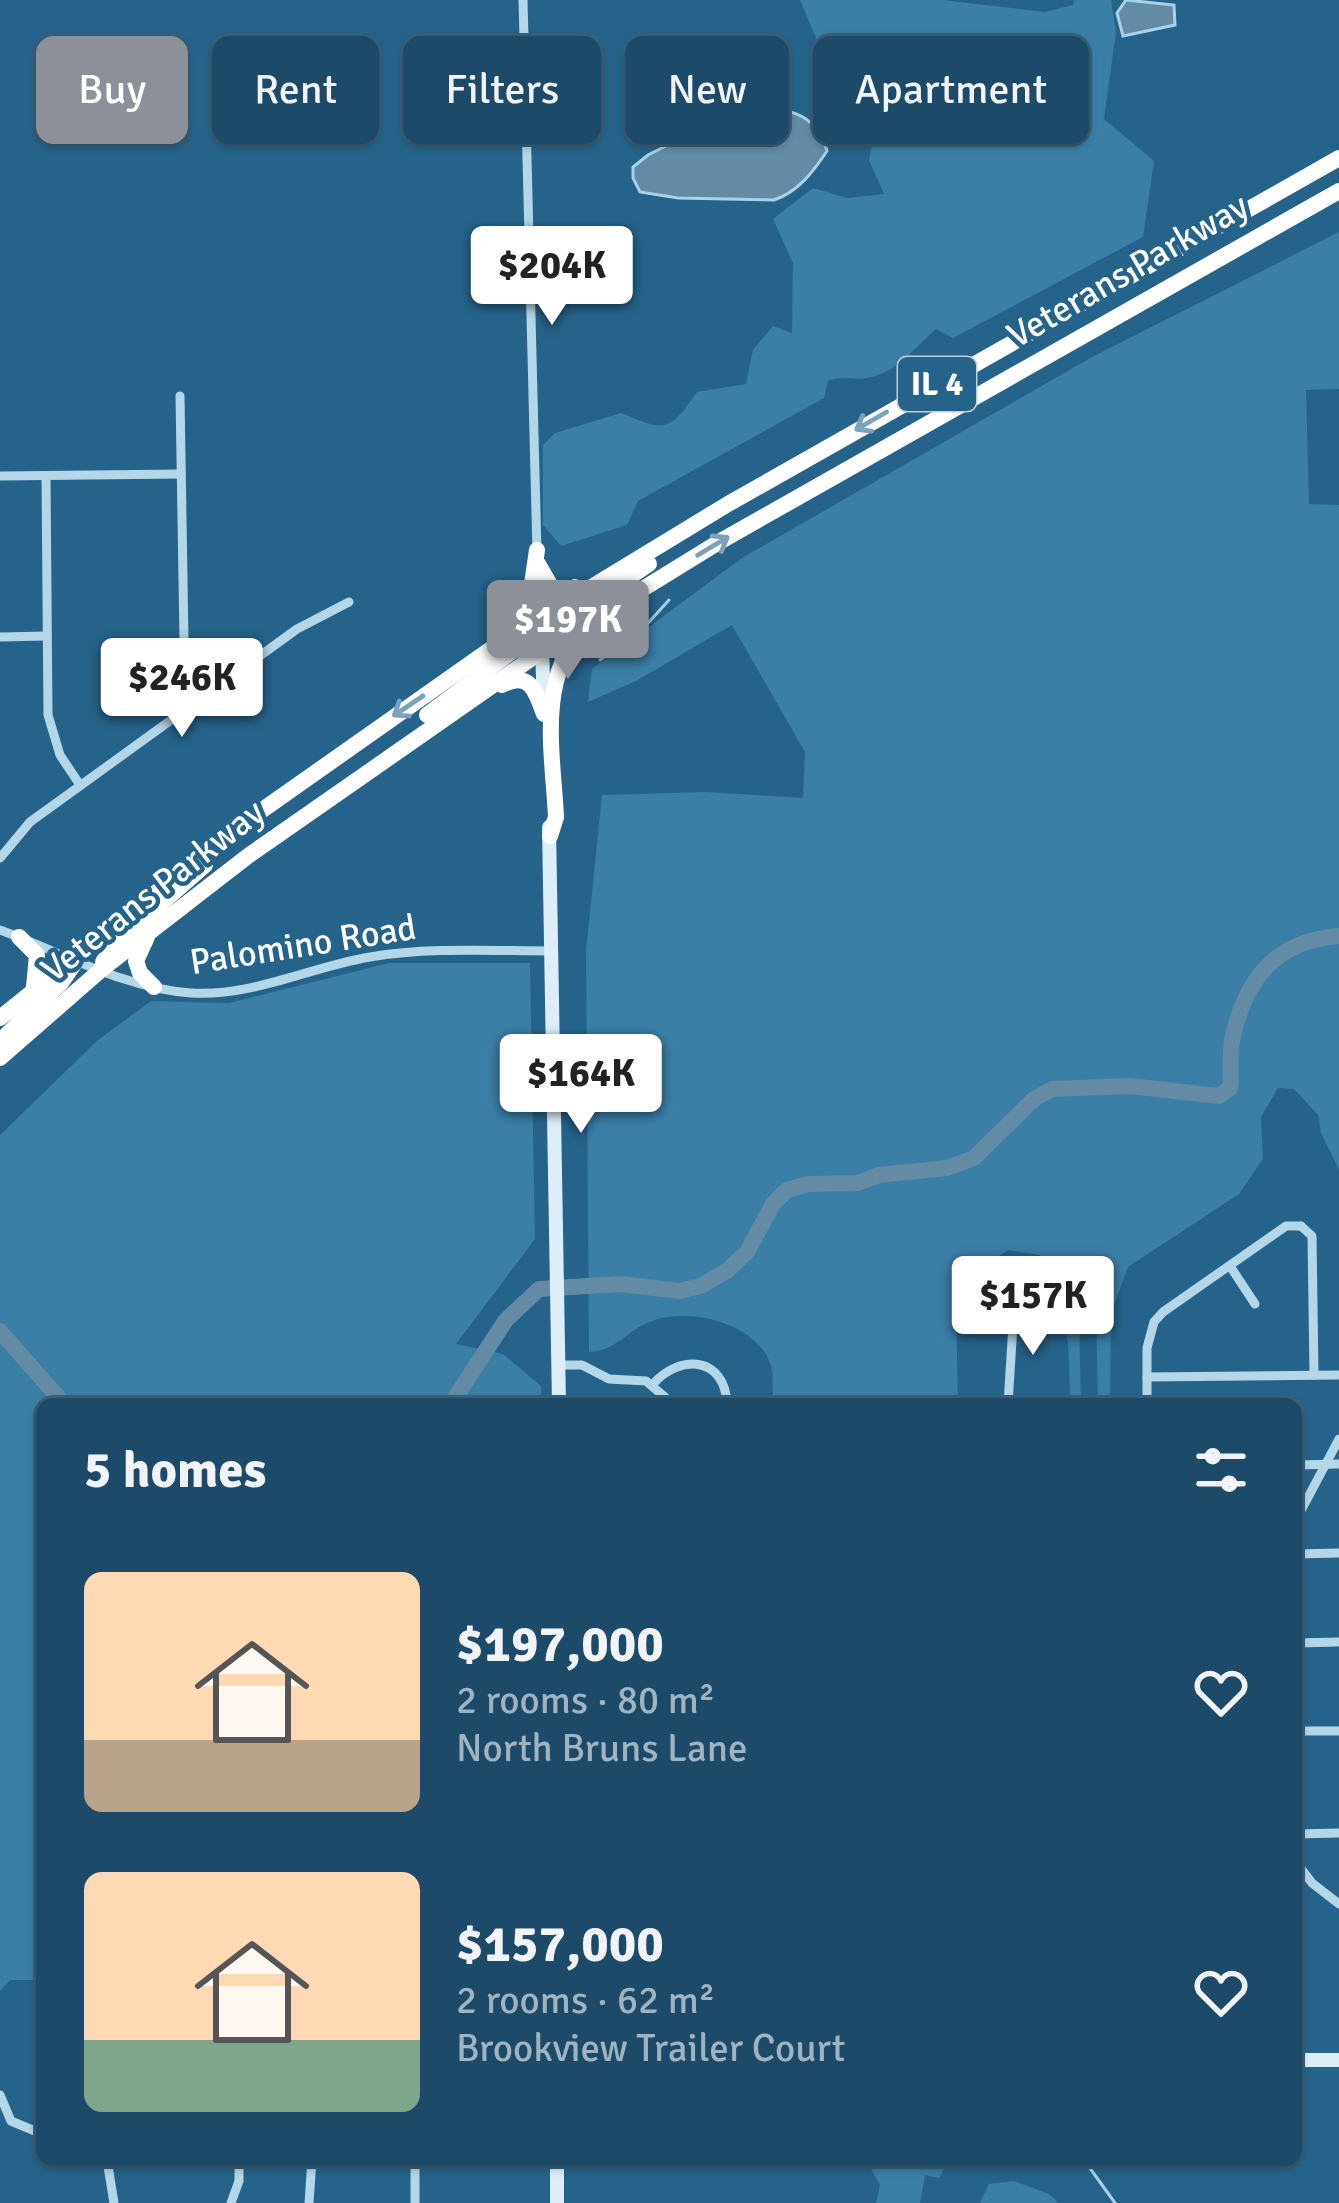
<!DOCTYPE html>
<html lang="en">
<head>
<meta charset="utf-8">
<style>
	body { margin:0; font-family:Signika,sans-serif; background:#25516e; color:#f1f3f6; height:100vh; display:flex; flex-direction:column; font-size:45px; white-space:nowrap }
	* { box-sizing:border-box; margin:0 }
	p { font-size:39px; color:#a0b3c0 }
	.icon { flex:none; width:66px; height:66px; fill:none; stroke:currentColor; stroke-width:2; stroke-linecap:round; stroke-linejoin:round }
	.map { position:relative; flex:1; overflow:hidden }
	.details { position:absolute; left:36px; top:1398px; width:1266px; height:768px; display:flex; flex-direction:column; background:#1c4a68; border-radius:18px; box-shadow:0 3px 9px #0004,0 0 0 3px #3a627c }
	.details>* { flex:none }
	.hud { position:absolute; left:36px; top:36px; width:1269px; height:108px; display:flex; gap:24px }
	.price { position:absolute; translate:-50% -102px; padding:0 27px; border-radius:12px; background:#fff; color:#222; font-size:39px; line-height:78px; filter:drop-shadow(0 3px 6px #0008) }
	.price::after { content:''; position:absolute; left:50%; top:72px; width:36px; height:27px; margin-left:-18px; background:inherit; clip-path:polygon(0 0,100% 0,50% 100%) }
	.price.active { background:#8c9099; color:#fff }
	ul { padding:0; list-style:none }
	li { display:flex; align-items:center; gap:36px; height:300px; padding:0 48px }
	li span { display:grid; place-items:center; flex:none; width:336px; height:240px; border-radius:18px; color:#555 }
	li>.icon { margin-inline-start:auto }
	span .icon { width:144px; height:144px; fill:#fffc; stroke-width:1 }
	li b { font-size:51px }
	h2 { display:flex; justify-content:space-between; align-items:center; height:144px; padding:0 48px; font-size:51px }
	.chip { padding:0 42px; border-radius:18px; background:#1c4a68; box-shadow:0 3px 9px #0004,0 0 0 3px #3a627c; font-size:42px; line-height:108px }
	.chip.active { background:#8c9099; color:#fff }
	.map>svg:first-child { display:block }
</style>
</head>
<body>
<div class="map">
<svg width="1339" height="2203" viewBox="0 0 1339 2203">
	<rect width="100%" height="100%" fill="#26638a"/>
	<g fill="#3b7ea6">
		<path d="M800,0H942L1045,12L1073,5L1074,0H1111L1116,32L1104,119L1154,161L1143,237L953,338L936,329C915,347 895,375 866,378C851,380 842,375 828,381L824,398L638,501L627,525L561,546L543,525V445L555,433L621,413C666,432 669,432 697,392L746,384L753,350L773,326L792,333L793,263L773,219L813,188L847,198L884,194L869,160L875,129L842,99Z"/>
		<path d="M1339,232V389L1306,390L1309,504L1339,505V1170L1321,1133L1318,1115L1294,1089L1278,1088L1261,1117L1263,1159L1239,1194L1128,1267L1111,1314L1110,1404H1098L1095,1261L1088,1294L1078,1279L1081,1404H1071C1067,1345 1073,1307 1039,1255L1008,1250L970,1275L956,1303L958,1404H773C772,1392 774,1377 771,1366C758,1322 685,1305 647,1323C625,1333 615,1351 589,1352L586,951L602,795L706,792L803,798L805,752L732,625L636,681L588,702L592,669L742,558L1092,357Z"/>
		<path d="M389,963H530L535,1239L456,1344L503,1354L541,1386L542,1404H42V1984L34,1980H10L0,1991V1135L98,1040L151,1001L229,1003Z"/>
		<path d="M866,2160H945L947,2163L939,2178L925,2175L920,2203H876L880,2185Z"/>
		<path d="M1014,2181L1049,2194L1059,2203H980L989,2184Z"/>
	</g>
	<g fill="#638ba5" stroke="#a8d2ea" stroke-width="3">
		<path d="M1126,0L1174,5L1175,25L1123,36L1117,13Z"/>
		<path d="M744,107C782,108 816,109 827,151C813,172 798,192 774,200L678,198L640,192L633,178V167L648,155Z"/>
	</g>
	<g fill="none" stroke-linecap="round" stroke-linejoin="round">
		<g stroke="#a8d2ea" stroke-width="3">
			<path d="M600,660L639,633L669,600"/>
			<path d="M1084,2160L1115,2203"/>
		</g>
		<g stroke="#638ba5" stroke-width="16">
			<path d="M0,1331L64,1404"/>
			<path d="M451,1404L506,1320L539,1289L620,1284L679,1291L701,1286L728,1270L747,1252L773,1204L787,1190L808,1184L858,1183L879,1175L947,1168L974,1158L1034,1099L1052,1089L1130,1086L1219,1096L1230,1088C1232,1073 1229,1055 1232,1040C1245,979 1275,941 1339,936"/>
		</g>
		<g stroke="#b4d6e9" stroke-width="9">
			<path d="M523,0L537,553"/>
			<path d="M180,396L184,641L210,692"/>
			<path d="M0,476L181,474"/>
			<path d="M46,476L48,715L60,755L80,785"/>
			<path d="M538,581L540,618"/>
			<path d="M0,637L47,636"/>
			<path d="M0,858L30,822L297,629L349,602"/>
			<path d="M0,930C61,952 126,989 191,993C252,997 310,967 370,957C429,947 493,951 553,951"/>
			<path d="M1301,1226L1312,1236L1314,1375"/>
			<path d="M1230,1266L1255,1304"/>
			<path d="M560,1365H582L609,1379L646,1381L673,1404"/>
			<path d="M1147,1377L1339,1375"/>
			<path d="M653,1384C681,1353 725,1357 727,1404"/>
			<path d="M1008,1404L1014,1309"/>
			<path d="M1147,1404V1348L1154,1322L1163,1312L1286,1226H1301"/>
			<path d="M1296,1465L1339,1464"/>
			<path d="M1296,1520L1339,1439"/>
			<path d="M1296,1554L1339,1553"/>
			<path d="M1296,1643L1339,1642"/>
			<path d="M1296,1731H1339"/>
			<path d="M1296,1834L1339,1833"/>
			<path d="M1296,1862L1312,1883L1339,1904"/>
			<path d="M1296,2034L1299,2060"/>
			<path d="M0,2095L11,2121L42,2134"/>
			<path d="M107,2160L114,2203"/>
			<path d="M415,2160V2203"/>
			<path d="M231,2203L239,2181V2160"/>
			<path d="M309,2203L312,2160"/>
		</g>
		<g stroke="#deeef8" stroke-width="14">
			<path d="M542,647L544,709"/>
			<path d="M549,827L559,1404"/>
			<path d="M1296,2060H1339"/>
			<path d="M557,2160V2203"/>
		</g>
		<g stroke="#fff" stroke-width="16">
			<path d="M538,564L553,590L567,592L575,587"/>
			<path d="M504,636L531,591L537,550"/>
			<path d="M542,651L552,630L649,564"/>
			<path d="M502,685C530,670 536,692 544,714"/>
			<path d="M427,715L533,636L539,621"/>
			<path d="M550,836L556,817C553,754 537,682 582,630"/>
			<path d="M19,937L37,955L34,987"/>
			<path d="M147,937L136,961L140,973L154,987"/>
			<path d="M103,962L116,943L205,865"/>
			<path d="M0,1018L234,830L498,644L728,504L1339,158"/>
			<path d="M0,1041L61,983L74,964"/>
			<path d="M0,1058L102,969L248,856L542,651L719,542L1339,191"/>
		</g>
	</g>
	<defs><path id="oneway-shaft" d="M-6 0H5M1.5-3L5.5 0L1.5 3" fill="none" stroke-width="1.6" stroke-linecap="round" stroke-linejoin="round" transform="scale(3)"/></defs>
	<g stroke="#7da1b9">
		<use href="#oneway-shaft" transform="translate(871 421) rotate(150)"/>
		<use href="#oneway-shaft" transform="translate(713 546) rotate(-31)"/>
		<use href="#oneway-shaft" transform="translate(408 706) rotate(146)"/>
	</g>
	<g text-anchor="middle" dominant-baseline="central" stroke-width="9" stroke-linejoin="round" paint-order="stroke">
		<rect fill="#26638a" stroke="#bed0dc" stroke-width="3" x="898" y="357" width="78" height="54" rx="9"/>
		<g font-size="33" font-weight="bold" fill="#fff">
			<text x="937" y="384">IL 4</text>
		</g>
		<g font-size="36" fill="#fff" stroke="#26638a">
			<text transform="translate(1128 271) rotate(-30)">Veterans Parkway</text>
			<text transform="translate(153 891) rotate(-38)">Veterans Parkway</text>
			<text transform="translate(303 945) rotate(-9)">Palomino Road</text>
		</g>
	</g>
</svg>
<b class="price" style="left:552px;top:328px">$204K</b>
<b class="price active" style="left:568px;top:682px">$197K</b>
<b class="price" style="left:182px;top:740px">$246K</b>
<b class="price" style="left:581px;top:1136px">$164K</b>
<b class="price" style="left:1033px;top:1358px">$157K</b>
<div class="hud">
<a class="chip active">Buy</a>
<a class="chip">Rent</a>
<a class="chip">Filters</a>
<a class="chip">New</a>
<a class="chip">Apartment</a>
</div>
<section class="details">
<h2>5 homes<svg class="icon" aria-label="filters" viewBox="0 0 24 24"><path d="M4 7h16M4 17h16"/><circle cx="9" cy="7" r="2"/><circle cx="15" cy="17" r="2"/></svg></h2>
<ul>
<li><span style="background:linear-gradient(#ffd9b3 70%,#b9a48a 0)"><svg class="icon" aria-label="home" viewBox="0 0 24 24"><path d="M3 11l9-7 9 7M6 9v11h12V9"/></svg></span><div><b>$197,000</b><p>2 rooms · 80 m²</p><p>North Bruns Lane</p></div><svg class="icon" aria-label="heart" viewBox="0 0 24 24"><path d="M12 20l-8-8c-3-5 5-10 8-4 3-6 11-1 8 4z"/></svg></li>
<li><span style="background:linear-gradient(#ffd9b3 70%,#7fa58c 0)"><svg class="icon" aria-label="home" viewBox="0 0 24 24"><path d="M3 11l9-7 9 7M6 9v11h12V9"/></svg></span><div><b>$157,000</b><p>2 rooms · 62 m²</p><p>Brookview Trailer Court</p></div><svg class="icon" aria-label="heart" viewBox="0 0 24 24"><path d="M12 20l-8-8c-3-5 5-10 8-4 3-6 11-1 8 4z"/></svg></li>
</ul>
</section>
</div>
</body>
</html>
